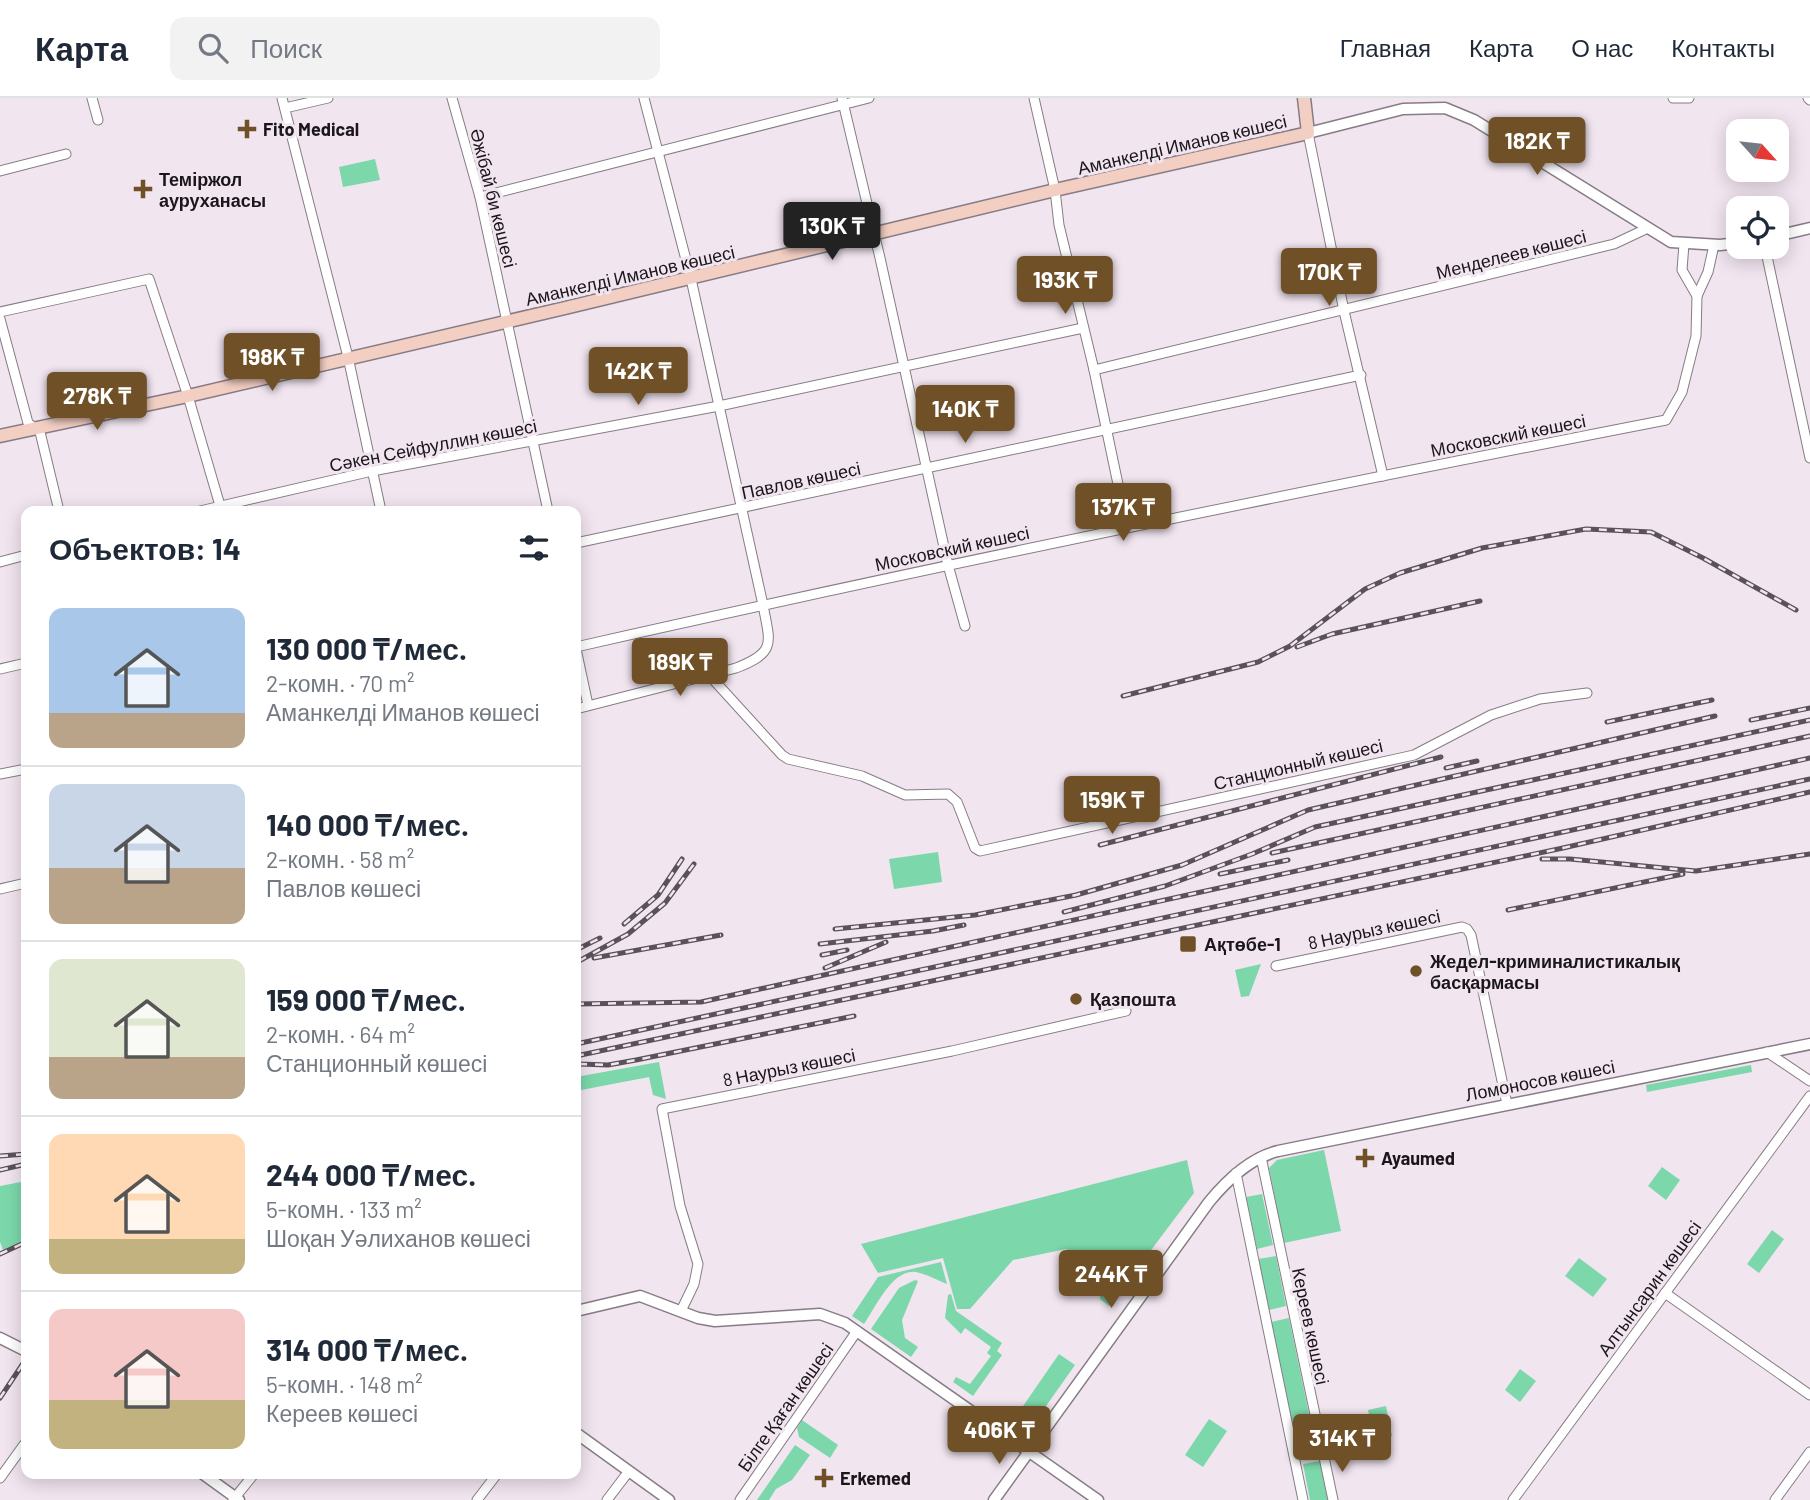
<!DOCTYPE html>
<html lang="ru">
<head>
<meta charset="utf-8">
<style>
	body { margin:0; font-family:Barlow,sans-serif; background:#f2f2f3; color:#1f2937; height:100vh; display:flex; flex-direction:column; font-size:26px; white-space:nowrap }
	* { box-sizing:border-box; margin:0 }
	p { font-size:23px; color:#747a83 }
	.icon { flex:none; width:38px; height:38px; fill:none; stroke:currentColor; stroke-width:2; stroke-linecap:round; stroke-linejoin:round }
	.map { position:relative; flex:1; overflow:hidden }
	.panel { position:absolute; left:21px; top:408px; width:560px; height:973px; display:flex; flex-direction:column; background:#fff; border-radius:14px; box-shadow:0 4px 18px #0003 }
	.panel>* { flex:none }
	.needle { width:46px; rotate:117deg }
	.tools { position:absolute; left:1726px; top:21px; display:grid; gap:14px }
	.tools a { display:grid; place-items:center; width:63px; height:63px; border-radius:14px; background:#fff; box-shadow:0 4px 18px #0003; font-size:35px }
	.price { position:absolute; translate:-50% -60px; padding:0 16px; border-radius:7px; background:#705026; color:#fff; font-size:23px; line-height:46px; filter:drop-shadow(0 2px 4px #0008) }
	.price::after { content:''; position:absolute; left:50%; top:42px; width:21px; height:16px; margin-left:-10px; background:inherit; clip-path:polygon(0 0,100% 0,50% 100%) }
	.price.active { background:#222; color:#fff }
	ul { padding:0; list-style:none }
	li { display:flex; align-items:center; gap:21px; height:175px; padding:0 28px }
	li+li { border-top:2px solid #e0e1e3 }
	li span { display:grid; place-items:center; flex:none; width:196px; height:140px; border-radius:14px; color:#555 }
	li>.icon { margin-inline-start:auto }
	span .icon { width:84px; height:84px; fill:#fffc; stroke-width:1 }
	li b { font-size:30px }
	h2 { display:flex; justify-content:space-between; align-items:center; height:84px; padding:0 28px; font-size:30px }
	header { display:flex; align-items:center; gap:42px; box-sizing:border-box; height:98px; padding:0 35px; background:#fff; border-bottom:2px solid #e0e1e3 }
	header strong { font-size:33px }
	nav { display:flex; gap:38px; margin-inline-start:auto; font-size:24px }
	.search { width:490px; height:63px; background:#f2f2f3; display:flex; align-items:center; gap:18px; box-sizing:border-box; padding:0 24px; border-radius:14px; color:#747a83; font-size:26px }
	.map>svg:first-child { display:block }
</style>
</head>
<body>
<header>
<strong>Карта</strong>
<div class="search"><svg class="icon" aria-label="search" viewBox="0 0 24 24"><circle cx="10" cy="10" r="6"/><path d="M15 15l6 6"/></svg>Поиск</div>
<nav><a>Главная</a><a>Карта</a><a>О нас</a><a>Контакты</a></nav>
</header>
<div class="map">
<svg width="1810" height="1402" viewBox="0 0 1810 1402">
	<rect width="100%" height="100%" fill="#f1e5f0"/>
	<g fill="#7cd8ab">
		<path d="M375,61L380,82L343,89L339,69Z"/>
		<path d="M938,754L942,784L894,791L889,761Z"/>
		<path d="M1261,866L1249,898L1241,899L1235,872Z"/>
		<path d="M659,964L666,1001L653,997L649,979L576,993V979Z"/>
		<path d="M1751,967L1752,974L1647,994L1646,987Z"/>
		<path d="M1324,1052L1341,1133L1284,1145L1269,1070L1277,1062Z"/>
		<path d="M1187,1062L1194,1095L1109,1208L1100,1201L1103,1176L1066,1151L1013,1162L970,1211H957L943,1160L878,1175L861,1146Z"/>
		<path d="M1662,1069L1680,1082L1666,1102L1648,1088Z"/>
		<path d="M26,1083V1141L3,1152L0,1144V1088Z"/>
		<path d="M1262,1096L1273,1147L1257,1151L1246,1099Z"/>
		<path d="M1772,1132L1784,1141L1759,1175L1747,1166Z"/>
		<path d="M1276,1158L1286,1208L1269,1212L1258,1161Z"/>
		<path d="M1579,1160L1607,1181L1593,1199L1565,1178Z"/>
		<path d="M941,1164L947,1186C937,1182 926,1176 916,1174C892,1171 876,1209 864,1226L852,1218L878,1179Z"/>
		<path d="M915,1182L918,1183L902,1222L905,1240L918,1249L911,1259L871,1231L899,1190Z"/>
		<path d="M951,1196L956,1213L1002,1245L997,1253L1002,1257L973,1298L953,1284L956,1279L970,1286L991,1258L987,1255L991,1249L965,1230L961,1236L945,1220L948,1197Z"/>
		<path d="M1289,1220L1316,1350L1298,1354L1271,1224Z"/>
		<path d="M1059,1256L1075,1267L1027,1335L1012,1324Z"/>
		<path d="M1520,1271L1536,1283L1520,1304L1505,1292Z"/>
		<path d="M1386,1308L1392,1338L1374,1342L1368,1312Z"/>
		<path d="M1209,1321L1227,1333L1203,1369L1185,1357Z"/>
		<path d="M802,1322L838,1347L830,1360L799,1339L797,1330Z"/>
		<path d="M795,1347L810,1357L792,1382L776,1391L769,1402H757Z"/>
		<path d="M1320,1363L1328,1402H1310L1303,1366Z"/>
	</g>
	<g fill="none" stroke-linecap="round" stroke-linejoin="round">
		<g stroke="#867c85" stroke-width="11">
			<g id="minor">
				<path d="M92,0L98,22"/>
				<path d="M282,0L348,259L381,413"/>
				<path d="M452,0L480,99L548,413"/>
				<path d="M842,0L880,160L948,467L965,528"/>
				<path d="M1034,0L1055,92L1059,127L1094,272L1127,429"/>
				<path d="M1673,0H1689"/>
				<path d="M1808,0L1810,2"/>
				<path d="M285,10L328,0"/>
				<path d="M1308,35L1344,213L1383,378"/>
				<path d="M0,73L66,56"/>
				<path d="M480,99L869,0"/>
				<path d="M1765,149L1810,360"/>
				<path d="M1697,198L1708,174L1714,147"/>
				<path d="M0,214L149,181L188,298L221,411"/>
				<path d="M0,221L28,325L40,334L59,413"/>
				<path d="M1094,272L1614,146L1648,130"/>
				<path d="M200,413L372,373L719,308L1083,230"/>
				<path d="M576,445L1361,277"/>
				<path d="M0,464L26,457"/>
				<path d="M576,549C938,467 1301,393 1666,322L1682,294L1696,238L1697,198L1682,172L1684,146"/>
				<path d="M576,551L588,607"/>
				<path d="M0,571L26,565"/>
				<path d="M710,578L782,657L788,661L862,678L905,697L948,696L957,704L975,750L980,753L1414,657L1491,617L1540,601L1587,595"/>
				<path d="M576,611L736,570C777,554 770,545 763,507L691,181L644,0"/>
				<path d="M0,676L26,671"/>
				<path d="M0,791L26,785"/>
				<path d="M1276,868L1462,829L1467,831L1471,837L1507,1006"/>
				<path d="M1767,954L1810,983"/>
				<path d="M1261,1059L1333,1402"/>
				<path d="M1236,1075L1303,1402"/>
				<path d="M1665,1195L1810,1297"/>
				<path d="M681,1213L694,1186L698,1166L680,1108L662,1011L952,953L1126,913"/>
				<path d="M0,1380L26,1344"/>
				<path d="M233,1402L254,1376"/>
				<path d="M477,1402L497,1376"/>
				<path d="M607,1402L629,1373"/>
				<path d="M740,1402L857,1233"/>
				<path d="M1513,1402L1810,998"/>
				<path d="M1775,1402L1810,1354"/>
			</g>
		</g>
		<g stroke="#867c85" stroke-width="13">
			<g id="tertiary">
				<path d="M1308,35L1403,11L1445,10L1474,22L1671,144L1720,147L1738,145"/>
				<path d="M1776,138L1810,130"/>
				<path d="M576,1213L640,1198L698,1220L715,1223L820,1216L845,1225L1098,1402"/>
				<path d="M0,1240L26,1253"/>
				<path d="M576,1335L669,1402"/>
				<path d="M203,1376L239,1402"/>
				<path d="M994,1402L1209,1104C1227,1082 1250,1060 1278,1053L1810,946"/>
			</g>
		</g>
		<g stroke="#867c85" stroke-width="15">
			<path id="secondary" d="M0,338L188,298L565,210L1055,92L1308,35L1304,0"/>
		</g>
		<use href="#minor" stroke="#fff" stroke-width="9"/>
		<use href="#tertiary" stroke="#fff" stroke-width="10"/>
		<use href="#secondary" stroke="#f3cec2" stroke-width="12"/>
		<g stroke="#595258" stroke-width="5">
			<g id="rail">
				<path d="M1297,549L1332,536L1480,503"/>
				<path d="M1123,598L1258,564L1290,548L1365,491L1400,475L1482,450L1586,431L1651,434L1703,460L1796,512"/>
				<path d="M1751,622L1810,610"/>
				<path d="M1607,624L1712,602"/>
				<path d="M1446,670L1477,663"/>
				<path d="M1100,747L1441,659"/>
				<path d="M1272,755L1810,638"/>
				<path d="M1542,761H1570L1696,773L1810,756"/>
				<path d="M1220,776L1288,762"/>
				<path d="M1508,812L1683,776"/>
				<path d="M1064,814L1165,788L1252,756L1315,729L1810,622"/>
				<path d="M624,826L658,797L682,761"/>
				<path d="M835,831L975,817L1076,797L1182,767L1308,712L1715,618"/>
				<path d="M820,846L933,833L964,827"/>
				<path d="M576,852L600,840"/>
				<path d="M822,857L847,852"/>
				<path d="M594,860L721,837"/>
				<path d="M579,863L628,836L665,805L694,766"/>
				<path d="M825,870L886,844"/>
				<path d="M576,906L701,904L1810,660"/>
				<path d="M576,946L1810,681"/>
				<path d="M576,958L1563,750L1810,694"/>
				<path d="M579,966L608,967L636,962L854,918"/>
				<path d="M0,1058L26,1056"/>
				<path d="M0,1072L26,1066"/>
				<path d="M0,1156L26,1144"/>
				<path d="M0,1300L26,1261"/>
			</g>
		</g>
		<use href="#rail" stroke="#f1e5f0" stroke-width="2.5" stroke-dasharray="8" stroke-linecap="butt"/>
	</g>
	<g fill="#705026" stroke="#f1e5f0" stroke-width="2.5">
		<path d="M243.5 20.5h7v7h7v7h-7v7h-7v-7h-7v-7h7z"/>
		<path d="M139.5 80.5h7v7h7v7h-7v7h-7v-7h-7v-7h7z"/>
		<rect x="1179" y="837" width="18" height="18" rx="3.5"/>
		<circle cx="1416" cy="873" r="7"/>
		<circle cx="1076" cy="901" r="7"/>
		<path d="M1361.5 1049.5h7v7h7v7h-7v7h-7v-7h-7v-7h7z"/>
		<path d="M820.5 1369.5h7v7h7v7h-7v7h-7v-7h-7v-7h7z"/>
	</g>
	<g text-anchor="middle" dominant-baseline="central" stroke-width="6" stroke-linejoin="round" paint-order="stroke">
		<g font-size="18" font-weight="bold" fill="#1a161a" stroke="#f1e5f0" text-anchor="start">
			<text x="263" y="31">Fito Medical</text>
			<text x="159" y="81">Теміржол<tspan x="159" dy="21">ауруханасы</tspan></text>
			<text x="1204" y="846">Ақтөбе-1</text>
			<text x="1430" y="863">Жедел-криминалистикалық<tspan x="1430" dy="21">басқармасы</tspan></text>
			<text x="1090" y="901">Қазпошта</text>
			<text x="1381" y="1060">Ayaumed</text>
			<text x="840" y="1380">Erkemed</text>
		</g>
		<g font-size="18" fill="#1a161a" stroke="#f1e5f0">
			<text transform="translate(1182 46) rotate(-13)">Аманкелді Иманов көшесі</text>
			<text transform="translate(494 100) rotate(76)">Әжібай би көшесі</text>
			<text transform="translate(1511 156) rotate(-14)">Менделеев көшесі</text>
			<text transform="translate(630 177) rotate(-13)">Аманкелді Иманов көшесі</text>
			<text transform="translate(1508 337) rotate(-11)">Московский көшесі</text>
			<text transform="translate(433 347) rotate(-11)">Сәкен Сейфуллин көшесі</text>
			<text transform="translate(801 382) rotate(-12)">Павлов көшесі</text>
			<text transform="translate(952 450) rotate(-12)">Московский көшесі</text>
			<text transform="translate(1298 666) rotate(-13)">Станционный көшесі</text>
			<text transform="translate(1374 831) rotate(-12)">8 Наурыз көшесі</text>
			<text transform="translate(789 969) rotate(-11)">8 Наурыз көшесі</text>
			<text transform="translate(1540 982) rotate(-11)">Ломоносов көшесі</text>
			<text transform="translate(1649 1190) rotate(-54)">Алтынсарин көшесі</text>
			<text transform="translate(1311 1228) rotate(78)">Кереев көшесі</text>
			<text transform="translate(785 1309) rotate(-55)">Білге Қаған көшесі</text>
		</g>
	</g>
</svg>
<div class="tools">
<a><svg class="needle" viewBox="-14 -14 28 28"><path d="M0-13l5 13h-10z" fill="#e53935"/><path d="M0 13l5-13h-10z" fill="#747a83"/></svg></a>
<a><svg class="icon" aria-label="locate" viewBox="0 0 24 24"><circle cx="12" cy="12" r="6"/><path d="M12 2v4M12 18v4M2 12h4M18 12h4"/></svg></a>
</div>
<b class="price" style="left:1537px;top:79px">182K ₸</b>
<b class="price active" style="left:832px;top:164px">130K ₸</b>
<b class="price" style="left:1329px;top:210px">170K ₸</b>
<b class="price" style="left:1065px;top:218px">193K ₸</b>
<b class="price" style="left:272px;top:295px">198K ₸</b>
<b class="price" style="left:638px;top:309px">142K ₸</b>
<b class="price" style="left:97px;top:334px">278K ₸</b>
<b class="price" style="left:965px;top:347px">140K ₸</b>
<b class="price" style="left:1123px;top:445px">137K ₸</b>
<b class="price" style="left:680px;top:600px">189K ₸</b>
<b class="price" style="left:1112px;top:738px">159K ₸</b>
<b class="price" style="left:1111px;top:1212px">244K ₸</b>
<b class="price" style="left:999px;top:1368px">406K ₸</b>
<b class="price" style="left:1342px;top:1376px">314K ₸</b>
<section class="panel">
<h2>Объектов: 14<svg class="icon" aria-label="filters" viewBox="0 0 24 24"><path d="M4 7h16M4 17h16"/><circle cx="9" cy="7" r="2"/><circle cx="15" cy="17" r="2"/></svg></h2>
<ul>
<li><span style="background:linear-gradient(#a9c7e8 75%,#b9a48a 0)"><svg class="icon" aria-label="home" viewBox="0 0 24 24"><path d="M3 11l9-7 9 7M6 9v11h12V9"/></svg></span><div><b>130 000 ₸/мес.</b><p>2-комн. · 70 m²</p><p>Аманкелді Иманов көшесі</p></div></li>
<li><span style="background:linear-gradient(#c9d6e8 60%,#b9a48a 0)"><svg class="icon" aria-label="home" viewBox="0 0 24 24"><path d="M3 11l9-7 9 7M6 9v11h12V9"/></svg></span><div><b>140 000 ₸/мес.</b><p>2-комн. · 58 m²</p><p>Павлов көшесі</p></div></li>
<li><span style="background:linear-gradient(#dfe7d0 70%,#b9a48a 0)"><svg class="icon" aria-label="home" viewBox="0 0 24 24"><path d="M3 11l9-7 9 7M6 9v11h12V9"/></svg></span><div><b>159 000 ₸/мес.</b><p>2-комн. · 64 m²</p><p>Станционный көшесі</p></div></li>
<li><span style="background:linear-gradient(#ffd9b3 75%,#c2b280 0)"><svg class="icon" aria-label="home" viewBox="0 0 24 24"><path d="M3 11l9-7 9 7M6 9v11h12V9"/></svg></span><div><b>244 000 ₸/мес.</b><p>5-комн. · 133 m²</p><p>Шоқан Уәлиханов көшесі</p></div></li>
<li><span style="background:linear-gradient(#f6c9c9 65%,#c2b280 0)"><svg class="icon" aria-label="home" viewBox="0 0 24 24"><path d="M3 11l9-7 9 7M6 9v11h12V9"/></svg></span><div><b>314 000 ₸/мес.</b><p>5-комн. · 148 m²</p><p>Кереев көшесі</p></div></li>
</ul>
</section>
</div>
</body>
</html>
